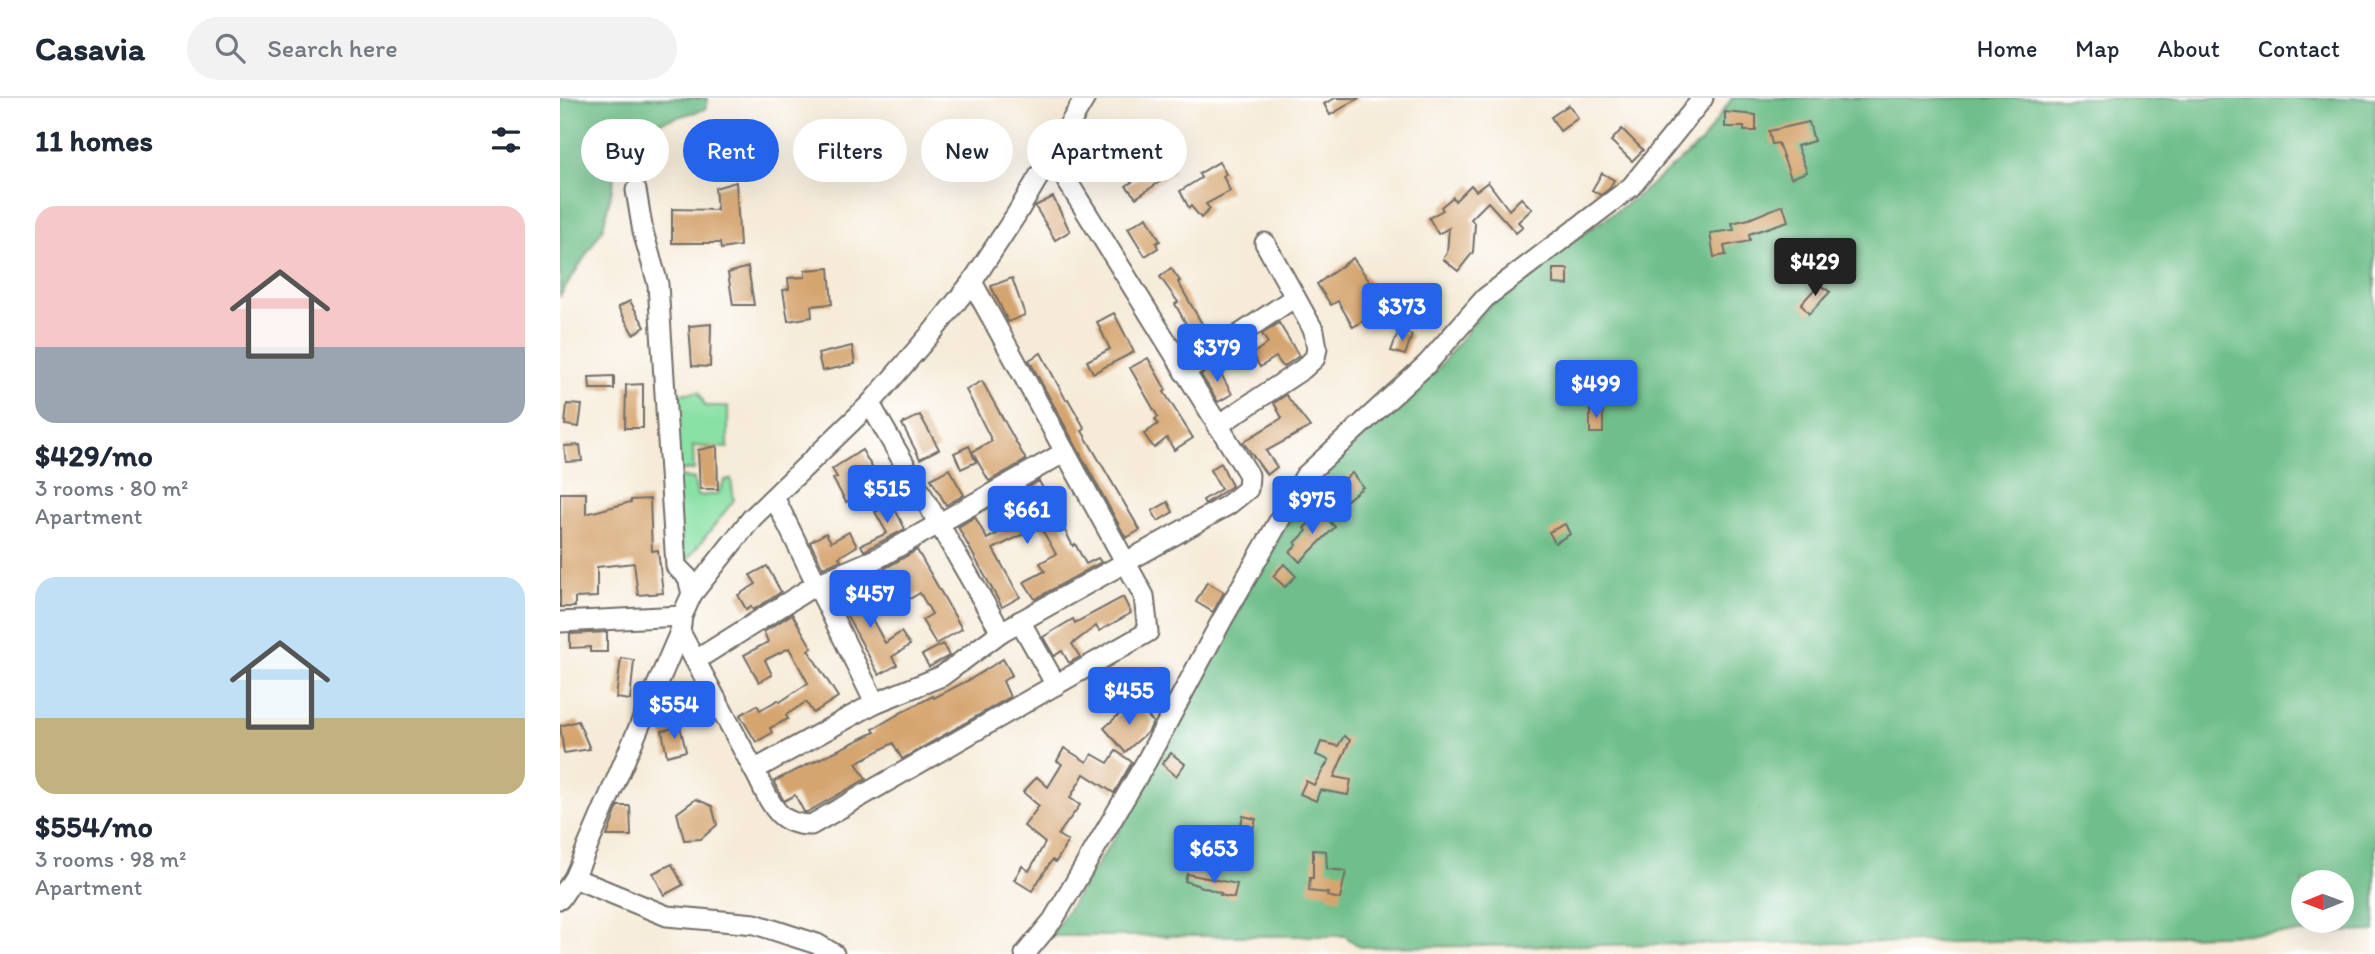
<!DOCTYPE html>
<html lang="en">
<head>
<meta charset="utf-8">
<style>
	body { margin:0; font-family:Itim,sans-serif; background:#f2f2f3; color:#1f2937; height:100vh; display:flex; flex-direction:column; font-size:26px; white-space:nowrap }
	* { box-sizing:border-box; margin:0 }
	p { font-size:23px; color:#747a83 }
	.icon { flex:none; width:38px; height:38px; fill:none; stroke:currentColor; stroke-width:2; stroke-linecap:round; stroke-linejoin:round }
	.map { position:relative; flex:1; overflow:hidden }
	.side { display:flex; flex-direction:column; background:#fff; width:560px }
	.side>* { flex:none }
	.top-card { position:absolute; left:21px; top:21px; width:665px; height:63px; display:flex; gap:14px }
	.needle { width:46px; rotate:269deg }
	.buttons { position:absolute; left:1731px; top:772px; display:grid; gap:14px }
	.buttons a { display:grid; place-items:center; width:63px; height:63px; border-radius:50%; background:#fff; box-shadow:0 7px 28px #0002; font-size:35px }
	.price { position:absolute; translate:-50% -60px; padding:0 16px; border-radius:7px; background:#2563eb; color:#fff; font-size:23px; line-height:46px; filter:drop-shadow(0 2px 4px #0008) }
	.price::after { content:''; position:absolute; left:50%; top:42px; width:21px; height:16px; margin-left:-10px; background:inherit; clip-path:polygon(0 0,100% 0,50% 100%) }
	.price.on { background:#222; color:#fff }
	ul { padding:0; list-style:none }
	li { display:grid; align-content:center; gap:14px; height:371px; padding:0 35px }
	li span { display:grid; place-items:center; height:217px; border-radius:21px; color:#555 }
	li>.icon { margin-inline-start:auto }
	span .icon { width:126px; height:126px; fill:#fffc; stroke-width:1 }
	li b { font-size:30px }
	h2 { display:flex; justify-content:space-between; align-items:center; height:84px; padding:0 35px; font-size:30px }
	.chip { padding:0 24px; border-radius:32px; background:#fff; box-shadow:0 7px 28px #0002; font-size:24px; line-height:63px }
	.chip.on { background:#2563eb; color:#fff }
	header { display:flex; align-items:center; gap:42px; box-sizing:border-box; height:98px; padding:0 35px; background:#fff; border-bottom:2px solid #e0e1e3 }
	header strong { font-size:33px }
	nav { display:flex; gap:38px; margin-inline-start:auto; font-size:24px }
	.search { width:490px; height:63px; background:#f2f2f3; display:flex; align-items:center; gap:18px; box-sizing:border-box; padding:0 24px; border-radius:38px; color:#747a83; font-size:26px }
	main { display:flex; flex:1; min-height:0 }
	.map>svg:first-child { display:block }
</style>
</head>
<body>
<header>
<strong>Casavia</strong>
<div class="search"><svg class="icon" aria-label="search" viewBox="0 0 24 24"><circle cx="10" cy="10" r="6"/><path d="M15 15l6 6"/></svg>Search here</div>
<nav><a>Home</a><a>Map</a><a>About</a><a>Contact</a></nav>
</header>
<main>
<section class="side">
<h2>11 homes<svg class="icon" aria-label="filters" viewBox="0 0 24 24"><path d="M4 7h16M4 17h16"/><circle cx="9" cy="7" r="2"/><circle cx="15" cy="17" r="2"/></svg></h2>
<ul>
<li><span style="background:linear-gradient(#f6c9c9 65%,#9aa5b1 0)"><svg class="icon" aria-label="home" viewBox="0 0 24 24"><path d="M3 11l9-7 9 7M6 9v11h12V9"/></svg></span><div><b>$429/mo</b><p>3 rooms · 80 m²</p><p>Apartment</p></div></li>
<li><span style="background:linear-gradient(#bfe0f5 65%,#c2b280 0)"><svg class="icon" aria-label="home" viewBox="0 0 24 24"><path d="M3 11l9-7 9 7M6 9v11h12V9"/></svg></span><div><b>$554/mo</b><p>3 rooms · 98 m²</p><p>Apartment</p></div></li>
</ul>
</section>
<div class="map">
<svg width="1815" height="856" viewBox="0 0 1815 856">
	<rect width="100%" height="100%" fill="#fff"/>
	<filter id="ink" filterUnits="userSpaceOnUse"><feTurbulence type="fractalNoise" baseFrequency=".0143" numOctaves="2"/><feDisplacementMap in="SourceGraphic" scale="14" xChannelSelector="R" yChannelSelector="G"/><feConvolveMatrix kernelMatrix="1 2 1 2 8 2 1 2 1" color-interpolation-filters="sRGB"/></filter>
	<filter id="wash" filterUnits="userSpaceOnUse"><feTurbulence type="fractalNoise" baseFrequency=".00686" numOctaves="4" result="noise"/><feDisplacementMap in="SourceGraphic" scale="28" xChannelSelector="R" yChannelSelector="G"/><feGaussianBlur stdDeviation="1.57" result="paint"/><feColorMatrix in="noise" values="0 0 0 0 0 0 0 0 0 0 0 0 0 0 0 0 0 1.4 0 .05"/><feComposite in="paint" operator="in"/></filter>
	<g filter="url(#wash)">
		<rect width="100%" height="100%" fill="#f6ebd8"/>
		<g fill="#8ae1a5" stroke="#5a8668" stroke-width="2">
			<path d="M139,294L145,308H168V350L133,348L134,372H113L112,296Z"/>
			<path d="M115,378L134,381L137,398L158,396L165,382L171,381L174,402L127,462L122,451Z"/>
		</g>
		<g fill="#6fbf8a" stroke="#4d755a" stroke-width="2" fill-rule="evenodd">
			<path d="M0,0H147L146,11L65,34L43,130L0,198Z"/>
			<path d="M1172,0H1815V833L1398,844L800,849L785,838H491L574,709L670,523L751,386L790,350L836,313L877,272L919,218L950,187L1075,100L1141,45ZM1743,784H1782V822H1743Z"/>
		</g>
		<g id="blocks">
			<g fill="#d5a570">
				<path d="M775,0H799L770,17L764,6Z"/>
				<path d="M1009,7L1018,20L1000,33L991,19Z"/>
				<path d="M1165,14L1196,17V33H1184V29H1165Z"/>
				<path d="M1249,24L1254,43L1237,48L1247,74L1231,80L1218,45L1212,46L1209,33Z"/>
				<path d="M1062,31L1083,52L1072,63L1051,43Z"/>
				<path d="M613,63L614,74L576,100L566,88L602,64Z"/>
				<path d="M659,64L666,76L663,78L670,93L646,106L650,111L641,120L631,108L629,110L620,93L641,80L639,76Z"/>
				<path d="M1042,75L1054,82L1049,91L1041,97L1032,92Z"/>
				<path d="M176,84L180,148L161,151L160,145H112V111L157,112L155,90Z"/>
				<path d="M928,84L949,112L961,100L972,111L958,124L963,129L956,135L928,104L911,121L915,126L913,154L898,173L883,161L887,155L889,130L878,136L869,120L883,112L881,109L893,99L895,103L911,87L916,93Z"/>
				<path d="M493,99L510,133L495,142L475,108Z"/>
				<path d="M1223,107L1228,123L1189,136L1190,143L1164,148L1166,157L1154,159L1150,135L1174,132L1172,125L1189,121Z"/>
				<path d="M587,119L600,143L596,145L598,150L585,158L568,130Z"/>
				<path d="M1243,154L1252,166L1236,177L1227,165Z"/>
				<path d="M793,160L827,208L793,229L778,203L771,207L757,186Z"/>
				<path d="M188,169L194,207H173L168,175Z"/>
				<path d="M269,170L272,206L251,208L252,219L228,223L223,192L229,191L228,180L245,179V172Z"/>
				<path d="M611,170L620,183L618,184L645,231L633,238L615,206L618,204L600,179Z"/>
				<path d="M993,171H1008V187L993,186Z"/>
				<path d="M452,180L465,217L448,224L431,188Z"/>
				<path d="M1259,186L1270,194L1249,216L1241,206Z"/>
				<path d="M70,203L85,229L73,236L58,209Z"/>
				<path d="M554,215L574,254L533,275L527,263L550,251L537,224Z"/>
				<path d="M719,225L739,258L723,269L716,259L700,269L692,256L708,245L702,236Z"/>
				<path d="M151,226L150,269L132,268L129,228Z"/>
				<path d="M839,232L852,237L845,257L831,253Z"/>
				<path d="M292,248L295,266L262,273L258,256Z"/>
				<path d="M481,255L506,302L508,301L525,331L522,333L580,432L566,440L469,262Z"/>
				<path d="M588,260L606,292L604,294L633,340L614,352L607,340L594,350L584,336L598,326L595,321L598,319L570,270Z"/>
				<path d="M656,267L672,296L658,304L641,277Z"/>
				<path d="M54,278V291H30L29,279Z"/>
				<path d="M422,283L466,362L429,383L412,354L432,343L406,292Z"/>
				<path d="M83,286V330H65L66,287Z"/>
				<path d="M726,297L750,329L706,353L717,369L707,377L683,344L722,320L714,305Z"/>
				<path d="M7,306L22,307L19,329L5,327Z"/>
				<path d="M1030,309L1043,310V335H1030Z"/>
				<path d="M360,317L379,351L360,361L342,326Z"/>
				<path d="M20,347L22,363L6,364L4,348Z"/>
				<path d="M157,348L158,391H140L138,352Z"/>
				<path d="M409,348L416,364L401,371L394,355Z"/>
				<path d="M302,352L320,383L286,404L273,381L277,379L272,371Z"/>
				<path d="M661,365L672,388L645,406L643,402L661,391L650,372Z"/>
				<path d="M389,371L404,397L386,407L371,381Z"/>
				<path d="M792,375L803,389L786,403L775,389Z"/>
				<path d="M479,383L513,448L515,446L526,466L538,460L541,464L475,501L464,484L485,473L480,465L496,456L480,428L433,451L460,499L442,509L398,429L415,419L427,441L456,426L444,403Z"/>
				<path d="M0,395H26V416L71,404V402L90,401L92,453L98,452L103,495L78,497L74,465L37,469V499L15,500V509H0Z"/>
				<path d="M608,404L613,414L598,423L592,413Z"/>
				<path d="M332,405L345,431L304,453L301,447L327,435L315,414Z"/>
				<path d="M761,414L775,429L740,464L730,454L737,447L735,445L747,433L744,430Z"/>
				<path d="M1005,426L1010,436L995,445L989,434Z"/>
				<path d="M289,434L297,448L279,459L281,462L263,470L250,444L266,435L271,444Z"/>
				<path d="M357,452L402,531L376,546L362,522L372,516L360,495L344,504L330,476L327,478L324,471Z"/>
				<path d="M724,466L736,478L725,489L713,478Z"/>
				<path d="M207,468L221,494L193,512L191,508L186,511L178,497L196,486L190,477Z"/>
				<path d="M292,484L325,545L341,534L350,547L332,559L337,567L319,577L274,494V492Z"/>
				<path d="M647,484L664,494L653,514L636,504Z"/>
				<path d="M563,499L571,515L539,533L536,528L512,546L520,559L509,565L502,553L494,558L483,539L513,521L515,525Z"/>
				<path d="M232,516L252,550L248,552L278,599L253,615L246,604L226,617L228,621L210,630L212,635L196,644L180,617L197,607L200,612L218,602L220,604L248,585L229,550L205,562L212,577L199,584L184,557L208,544L204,534Z"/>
				<path d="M47,534V554H30V549L10,550V536Z"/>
				<path d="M383,546L389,558L369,569L362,557Z"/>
				<path d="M61,560L74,562L70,602L56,600Z"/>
				<path d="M443,561L452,577L443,583L450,599L342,661L333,645L296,665L306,681L247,714H244L235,697L224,703L221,698L214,683L315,634L313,631L344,613L373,598L374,600L411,581Z"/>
				<path d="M577,606L593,624L589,633L565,654L544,630L563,613L566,616Z"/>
				<path d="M18,623L30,651L4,655L0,628Z"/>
				<path d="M120,628L126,653L107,658L102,633Z"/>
				<path d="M784,638L790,642L774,679L791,682L788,697L760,692L756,703L740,696L746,683L754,687L769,662L756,657L761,644L778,648Z"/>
				<path d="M504,650L527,664L532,656L548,665L556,653L572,664L554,695L524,676L510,700L520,707L498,737L508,743L496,764L492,762L472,793L454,782L462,768L469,773L485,745L464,728L479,708L463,694L477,679L488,689L502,666L497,663Z"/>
				<path d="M611,655L625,666L616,678L602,666Z"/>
				<path d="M136,701L152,708L157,727L141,741L124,742L117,715Z"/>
				<path d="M58,708H70L71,738H47Z"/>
				<path d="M683,718L696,721L691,738L679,734Z"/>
				<path d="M659,730L673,737L666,751L652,744Z"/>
				<path d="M753,752L766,753L767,771L786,773L780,801L767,798L768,795L749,793L750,780H753Z"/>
				<path d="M112,766L123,787L104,797L93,775Z"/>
				<path d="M627,776L677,786L674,800L660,797L661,795L625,783Z"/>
			</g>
		</g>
	</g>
	<g filter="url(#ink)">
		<use href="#blocks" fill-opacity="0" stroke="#726e68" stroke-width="2"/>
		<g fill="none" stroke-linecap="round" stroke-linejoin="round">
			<g stroke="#726e68" stroke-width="23">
				<g id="minor">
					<path d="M76,92L83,134L98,186L116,468L128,480L132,496"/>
					<path d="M624,274L735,199"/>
					<path d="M310,306L441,534"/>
					<path d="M657,328L743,271L755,260L757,250L754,233L705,145"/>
					<path d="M214,399L315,605"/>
					<path d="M460,523L496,587"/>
					<path d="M0,524L122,518"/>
					<path d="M120,534L194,672L315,605L382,578L441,534L668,407L688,391L689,377L491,57"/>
					<path d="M136,562L257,486L320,459L505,354"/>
					<path d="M194,672C210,701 214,727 251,727L588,534L584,498L412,184"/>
					<path d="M14,780L107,818L195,826L257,846L274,856"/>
					<path d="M0,801L14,780L120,534L122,518L132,496L192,420L310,306L374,232L412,184L456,117L525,0"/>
					<path d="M465,856L493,822L586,664L662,522L745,378L867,266L925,200L1071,89L1143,0"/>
				</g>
			</g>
			<use href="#minor" stroke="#fff" stroke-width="19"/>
		</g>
	</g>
</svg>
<div class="buttons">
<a><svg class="needle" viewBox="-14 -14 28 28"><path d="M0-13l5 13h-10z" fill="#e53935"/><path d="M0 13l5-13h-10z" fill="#747a83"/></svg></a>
</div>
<b class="price on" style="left:1255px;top:200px">$429</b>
<b class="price" style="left:842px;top:245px">$373</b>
<b class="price" style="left:657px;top:286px">$379</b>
<b class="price" style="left:1036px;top:322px">$499</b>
<b class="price" style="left:327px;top:427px">$515</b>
<b class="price" style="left:752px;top:438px">$975</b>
<b class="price" style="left:467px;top:448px">$661</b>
<b class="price" style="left:310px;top:532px">$457</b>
<b class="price" style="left:569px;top:629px">$455</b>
<b class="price" style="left:114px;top:643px">$554</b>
<b class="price" style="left:654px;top:787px">$653</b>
<div class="top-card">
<a class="chip">Buy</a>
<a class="chip on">Rent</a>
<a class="chip">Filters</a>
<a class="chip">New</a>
<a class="chip">Apartment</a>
</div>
</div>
</main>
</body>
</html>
